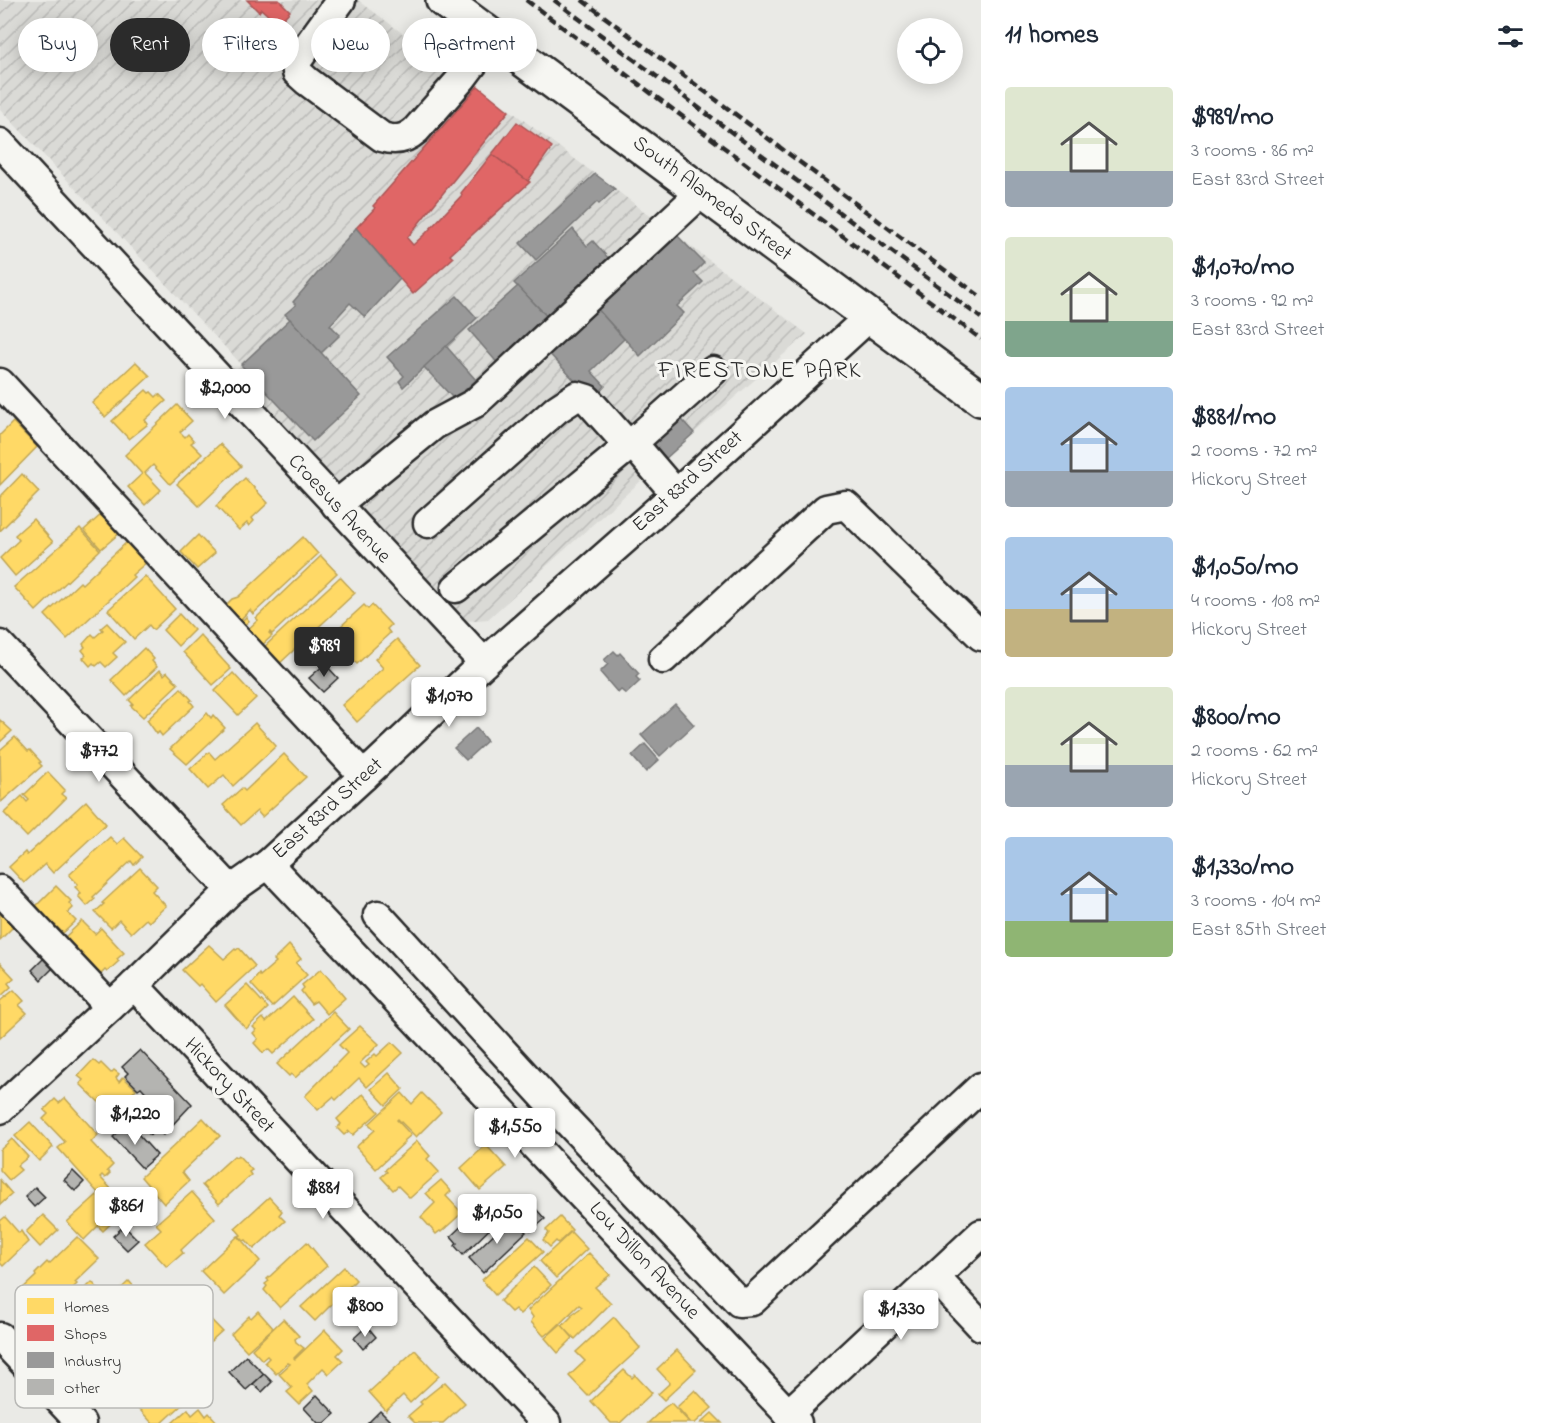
<!DOCTYPE html>
<html lang="en">
<head>
<meta charset="utf-8">
<style>
	body { margin:0; font-family:"Indie Flower",sans-serif; background:#f6f6f7; color:#1f2937; height:100vh; display:flex; flex-direction:column; font-size:22px; white-space:nowrap }
	* { box-sizing:border-box; margin:0 }
	p { font-size:20px; color:#747a83 }
	.icon { flex:none; width:33px; height:33px; fill:none; stroke:currentColor; stroke-width:2; stroke-linecap:round; stroke-linejoin:round }
	.map { position:relative; flex:1; overflow:hidden }
	.sheet { display:flex; flex-direction:column; background:#fff; width:570px }
	.sheet>* { flex:none }
	.banner { position:absolute; left:18px; top:18px; width:570px; height:54px; display:flex; gap:12px }
	.buttons { position:absolute; left:897px; top:18px; display:grid; gap:12px }
	.buttons a { display:grid; place-items:center; width:66px; height:66px; border-radius:50%; background:#fff; box-shadow:0 3px 15px #0003; font-size:30px }
	.price { position:absolute; translate:-50% -51px; padding:0 14px; border-radius:6px; background:#fff; color:#222; font-size:20px; line-height:39px; filter:drop-shadow(0 2px 3px #0008) }
	.price::after { content:''; position:absolute; left:50%; top:36px; width:18px; height:14px; margin-left:-9px; background:inherit; clip-path:polygon(0 0,100% 0,50% 100%) }
	.price.current { background:#2b2b2b; color:#fff }
	ul { padding:0; list-style:none }
	li { display:flex; align-items:center; gap:18px; height:150px; padding:0 24px }
	li span { display:grid; place-items:center; flex:none; width:168px; height:120px; border-radius:6px; color:#555 }
	li>.icon { margin-inline-start:auto }
	span .icon { width:72px; height:72px; fill:#fffc; stroke-width:1 }
	li b { font-size:26px }
	h2 { display:flex; justify-content:space-between; align-items:center; height:72px; padding:0 24px; font-size:26px }
	.chip { padding:0 21px; border-radius:27px; background:#fff; box-shadow:0 3px 15px #0003; font-size:21px; line-height:54px }
	.chip.current { background:#2b2b2b; color:#fff }
	main { display:flex; flex:1; min-height:0 }
	.map>svg:first-child { display:block }
</style>
</head>
<body>
<main>
<div class="map">
<svg width="981" height="1423" viewBox="0 0 981 1423">
	<defs>
		<pattern id="industrial-furrows" width="10" height="10" patternUnits="userSpaceOnUse" patternTransform="scale(1.5)"><rect width="10" height="10" fill="#dadad6"/><path d="M-1 1l2-2M0 10L10 0M9 11l2-2" fill="none" stroke="#bbbbb8"/></pattern>
	</defs>
	<rect width="100%" height="100%" fill="#eaeae6"/>
	<filter id="ink" filterUnits="userSpaceOnUse"><feTurbulence type="fractalNoise" baseFrequency=".0167" numOctaves="2"/><feDisplacementMap in="SourceGraphic" scale="12" xChannelSelector="R" yChannelSelector="G"/><feConvolveMatrix kernelMatrix="1 2 1 2 8 2 1 2 1" color-interpolation-filters="sRGB"/></filter>
	<g filter="url(#ink)">
		<path fill="url(#industrial-furrows)" d="M0,0H358L462,78L478,86L807,334L694,433L488,619L467,621L248,386H244L233,375L241,364L0,109Z"/>
		<g fill="#ffd966" stroke="#bfa554" stroke-width="1.5">
			<path d="M136,362L150,376L105,417L92,403Z"/>
			<path d="M146,390L149,393L151,392L156,397L159,394L166,401L145,420L148,424L129,439L112,421Z"/>
			<path d="M177,405L192,421L180,432L185,437L188,434L194,441L191,443L202,454L170,484L153,465L145,473L161,490L145,505L128,487L142,474L125,455Z"/>
			<path d="M13,422L37,447L0,485V435Z"/>
			<path d="M220,444L241,466L199,506L177,484Z"/>
			<path d="M22,474L39,492L0,531V497Z"/>
			<path d="M245,478L268,503L252,518L254,521L249,526L247,523L239,530L216,506Z"/>
			<path d="M103,513L121,532L101,549L84,530Z"/>
			<path d="M33,519L53,542L15,576L0,558L19,540L15,535Z"/>
			<path d="M80,528L100,550L36,611L14,587Z"/>
			<path d="M198,535L215,553L197,569L181,552Z"/>
			<path d="M303,537L318,554L253,614L250,610L242,618L243,620L246,617L249,621L242,627L223,608L232,599L238,597Z"/>
			<path d="M129,540L148,561L132,575L134,577L67,639L45,615L80,582L82,584Z"/>
			<path d="M321,556L337,573L272,634L270,632L269,633L272,636L260,647L245,632L258,620L256,618Z"/>
			<path d="M145,576L175,609L153,630L149,625L134,639L108,610Z"/>
			<path d="M340,577L355,593L278,665L263,648Z"/>
			<path d="M364,605L368,609L372,605L391,625L387,629L390,633L357,664L330,636Z"/>
			<path d="M179,614L194,630L178,646L163,630Z"/>
			<path d="M107,623L125,642L113,653L117,657L106,667L101,662L96,666L93,663L90,666L83,658L86,655L82,650L85,647L83,644L92,634L95,637L103,630L101,628Z"/>
			<path d="M200,635L231,669L213,685L183,652Z"/>
			<path d="M397,639L420,665L357,722L342,705L383,668L375,659Z"/>
			<path d="M144,648L154,659L152,661L157,667L126,696L111,680Z"/>
			<path d="M160,670L164,675L167,672L178,684L143,717L131,706L133,704L129,700Z"/>
			<path d="M233,673L256,698L238,715L215,691Z"/>
			<path d="M181,688L192,700L190,701L194,706L162,736L159,732L157,734L147,720Z"/>
			<path d="M207,713L211,718L213,715L225,728L187,764L170,749Z"/>
			<path d="M0,720L12,731L0,742Z"/>
			<path d="M255,723L276,746L233,786L224,775L208,789L190,769L209,752L215,759Z"/>
			<path d="M15,737L28,751L30,750L41,762L39,763L42,766L1,802L0,750Z"/>
			<path d="M284,754L306,777L262,817L257,811L241,825L223,805L242,788L245,791Z"/>
			<path d="M48,772L65,790L61,794L66,798L27,837L4,813L22,796L27,802L29,800L24,795Z"/>
			<path d="M86,801L106,824L53,873L45,864L24,883L9,867L25,852L27,855Z"/>
			<path d="M110,837L117,844L124,838L142,857L134,865L131,861L93,897L95,899L87,906L78,896L81,893L75,887L78,884L69,875Z"/>
			<path d="M140,868L157,886L152,891L166,906L149,922L146,919L131,933L119,920L111,928L95,912L104,904L102,903Z"/>
			<path d="M56,886L71,901L69,903L73,908L68,913L76,921L63,933L55,925L53,926L34,908Z"/>
			<path d="M0,912L14,926L0,940Z"/>
			<path d="M82,921L95,934L101,928L124,953L117,959L119,961L107,972L105,970L100,975L91,966L90,967L64,938Z"/>
			<path d="M209,945L224,959L235,949L236,950L239,948L255,966L216,1002L200,984L198,986L182,970Z"/>
			<path d="M289,945L301,959L296,963L307,975L272,1007L251,984L259,974L260,976L276,962L274,960Z"/>
			<path d="M0,963L14,978L8,983L11,987L0,997Z"/>
			<path d="M321,969L345,998L327,1014L316,1001L311,1004L301,991L304,988L302,985Z"/>
			<path d="M247,985L268,1008L246,1029L225,1005Z"/>
			<path d="M14,990L24,1001L19,1005L27,1013L0,1038V1001Z"/>
			<path d="M293,997L313,1019L273,1054L268,1049L263,1053L254,1043L258,1039L253,1033L256,1030L253,1027L263,1018L266,1022Z"/>
			<path d="M333,1012L349,1029L295,1078L291,1074L289,1076L277,1064Z"/>
			<path d="M360,1026L379,1044L360,1063L365,1068L369,1065L366,1062L375,1054L377,1056L392,1042L403,1053L367,1087L359,1078L336,1100L333,1097L318,1110L305,1096L347,1053L339,1045Z"/>
			<path d="M93,1060L99,1065L101,1063L111,1073L114,1070L119,1074L116,1078L119,1082L123,1077L136,1089L132,1094L136,1098L129,1104L126,1101L114,1113L108,1107L106,1109L80,1084L83,1080L78,1076Z"/>
			<path d="M389,1073L403,1089L386,1105L371,1089Z"/>
			<path d="M402,1093L412,1104L422,1093L441,1112L416,1137L398,1119L397,1120L411,1135L404,1141L405,1142L376,1169L356,1147L375,1130L369,1124Z"/>
			<path d="M363,1094L379,1112L353,1135L349,1131L344,1135L337,1128L341,1124L337,1119Z"/>
			<path d="M65,1098L98,1135L91,1142L113,1165L107,1171L110,1173L105,1178L102,1175L100,1177L115,1193L106,1202L58,1148L65,1142L43,1119L48,1114L44,1110L55,1099L59,1103Z"/>
			<path d="M203,1118L220,1136L182,1172L189,1181L164,1204L141,1177Z"/>
			<path d="M30,1122L53,1147L39,1161L15,1136Z"/>
			<path d="M12,1139L28,1157L17,1166L21,1170L9,1180L0,1170V1150Z"/>
			<path d="M417,1141L430,1156L427,1159L439,1172L410,1198L398,1186L393,1190L381,1177L387,1172L385,1170Z"/>
			<path d="M486,1145L506,1167L480,1190L461,1168Z"/>
			<path d="M238,1155L252,1170L249,1172L251,1175L219,1204L202,1185L234,1156L236,1157Z"/>
			<path d="M0,1180L12,1194L0,1205Z"/>
			<path d="M441,1180L451,1191L446,1196L462,1213L441,1232L440,1231L436,1234L421,1217L435,1203L426,1193Z"/>
			<path d="M192,1192L215,1218L181,1250L183,1253L167,1267L145,1243L161,1229L156,1224Z"/>
			<path d="M97,1195L118,1217L103,1231L98,1226L84,1240L67,1222Z"/>
			<path d="M269,1197L282,1211L279,1215L285,1221L254,1249L246,1240L244,1241L239,1236L241,1235L235,1228Z"/>
			<path d="M43,1215L58,1230L40,1247L26,1232Z"/>
			<path d="M5,1217L19,1233L21,1231L28,1242L3,1266L0,1263V1221Z"/>
			<path d="M560,1217L572,1230L558,1243L556,1241L550,1247L543,1240L549,1233L546,1230Z"/>
			<path d="M571,1232L587,1249L556,1278L540,1261Z"/>
			<path d="M238,1236L260,1261L224,1295L201,1271Z"/>
			<path d="M77,1237L99,1259L75,1282L77,1284L63,1298L61,1295L42,1313L21,1290L36,1276L35,1274L47,1262L49,1264Z"/>
			<path d="M529,1237L543,1252L495,1295L482,1280Z"/>
			<path d="M307,1242L327,1266L280,1308L264,1290L267,1286L265,1284L269,1281L267,1279Z"/>
			<path d="M589,1253L610,1275L595,1287L611,1303L575,1339L562,1326L572,1316L571,1315L582,1307L579,1305L549,1334L548,1333L544,1336L531,1322L533,1317L528,1310Z"/>
			<path d="M344,1267L356,1280L315,1321L301,1307Z"/>
			<path d="M534,1267L551,1285L520,1314L515,1309L511,1312L500,1301Z"/>
			<path d="M129,1281L141,1295L129,1309L130,1311L110,1330L101,1320L115,1307L110,1301L115,1297L113,1296Z"/>
			<path d="M92,1282L104,1295L93,1305L102,1313L97,1318L102,1324L79,1346L73,1339L70,1341L53,1320Z"/>
			<path d="M192,1300L222,1331L202,1349L173,1317Z"/>
			<path d="M258,1311L273,1328L247,1351L231,1334L249,1316L251,1318Z"/>
			<path d="M614,1317L640,1348L588,1396L569,1376L585,1361L576,1352Z"/>
			<path d="M283,1319L299,1336L295,1339L296,1342L304,1348L294,1358L295,1359L325,1330L343,1349L337,1355L343,1361L329,1374L323,1368L307,1384L313,1391L299,1404L287,1392L292,1388L279,1374L290,1364L288,1363L276,1374L265,1362L269,1358L267,1356L262,1360L252,1349Z"/>
			<path d="M561,1324L573,1338L558,1353L545,1338Z"/>
			<path d="M415,1350L439,1376L410,1403L403,1395L386,1411L369,1392Z"/>
			<path d="M677,1350L696,1370L664,1400L658,1394L670,1383L657,1369Z"/>
			<path d="M167,1365L177,1377L181,1373L186,1378L193,1371L205,1384L162,1423H152L129,1398L140,1388L146,1394L153,1388L148,1383Z"/>
			<path d="M624,1370L632,1378L635,1375L652,1393L620,1423H611L591,1401Z"/>
			<path d="M445,1382L465,1403L443,1423H415L408,1416L422,1404L420,1402Z"/>
			<path d="M695,1390L712,1408L695,1423H691L677,1407Z"/>
			<path d="M671,1403L690,1423H648L664,1408Z"/>
			<path d="M200,1408L206,1416L209,1413L218,1423H172L188,1409L192,1415Z"/>
			<path d="M712,1413L722,1423H701Z"/>
		</g>
		<g fill="#e06666" stroke="#aa5454" stroke-width="1.5">
			<path d="M247,0H279L290,11L278,24L261,9L259,12Z"/>
			<path d="M478,86L509,111L407,238L413,245L426,233L462,195L461,193L492,154L530,182L450,255L453,258L413,294L356,228L375,208L373,206Z"/>
			<path d="M517,122L552,147L528,181L492,154Z"/>
		</g>
		<g fill="#999" stroke="#787878" stroke-width="1.5">
			<path d="M595,174L615,189L599,204L597,202L536,260L520,243Z"/>
			<path d="M356,228L400,279L365,317L350,303L330,325L340,335L321,353L285,314L296,305L293,302Z"/>
			<path d="M573,229L587,246L593,241L609,259L604,263L607,265L547,316L514,283Z"/>
			<path d="M672,230L704,263L694,273L703,282L677,306L684,313L640,356L592,303Z"/>
			<path d="M518,286L551,321L500,366L469,330Z"/>
			<path d="M457,296L477,318L403,387L399,381L404,376L387,357Z"/>
			<path d="M594,305L624,339L591,371L605,386L596,396L581,380L577,383L544,348Z"/>
			<path d="M290,319L361,396L313,441L241,365Z"/>
			<path d="M446,346L476,380L457,397L456,396L453,398L424,367Z"/>
			<path d="M674,411L694,433L664,460L644,438Z"/>
			<path d="M614,651L618,655L620,653L639,674L636,677L640,681L626,694L621,690L618,693L600,672L608,664L604,660Z"/>
			<path d="M675,704L694,725L660,756L641,735Z"/>
			<path d="M476,728L487,741L466,760L454,748Z"/>
			<path d="M645,744L659,760L646,772L632,756Z"/>
		</g>
		<g fill="#b4b4b1" stroke="#2b2b2b" stroke-width="1.5">
			<path d="M325,664L338,678L323,692L309,678Z"/>
			<path d="M47,955L56,965L41,980L32,970Z"/>
			<path d="M140,1050L192,1104L163,1135L156,1129L150,1135L131,1115L150,1097L141,1087L138,1089L125,1076L128,1073L122,1067Z"/>
			<path d="M128,1123L157,1155L142,1168L113,1137Z"/>
			<path d="M73,1171L84,1182L75,1191L64,1180Z"/>
			<path d="M35,1187L45,1197L34,1207L25,1197Z"/>
			<path d="M492,1197L507,1212L463,1255L455,1246L457,1243L451,1236Z"/>
			<path d="M528,1200L545,1219L531,1231L514,1211Z"/>
			<path d="M511,1217L526,1232L483,1273L469,1258Z"/>
			<path d="M124,1226L138,1240L127,1250L113,1236Z"/>
			<path d="M367,1326L376,1337L363,1349L354,1338Z"/>
			<path d="M246,1356L264,1374L246,1390L229,1372Z"/>
			<path d="M264,1374L272,1382L262,1392L253,1384Z"/>
			<path d="M317,1395L335,1414L325,1423H318L304,1408Z"/>
			<path d="M380,1411L390,1421L388,1423H368Z"/>
		</g>
		<g fill="none" stroke-linecap="round" stroke-linejoin="round">
			<g stroke="#2b2b2b" stroke-width="33">
				<g id="minor">
					<path d="M341,0L296,62L297,72L307,81L382,137C395,141 405,140 416,130L462,78L493,37"/>
					<path d="M0,143L484,663"/>
					<path d="M0,383L364,776"/>
					<path d="M336,505L434,425L475,403L702,192"/>
					<path d="M428,523L557,409L577,396L587,399L629,446H635L676,494"/>
					<path d="M456,588L629,446L713,371"/>
					<path d="M0,645L231,890"/>
					<path d="M663,659L826,509L846,505L981,636"/>
					<path d="M268,864L797,1423"/>
					<path d="M0,890L110,1007"/>
					<path d="M378,915L551,1104L739,1302L752,1301L981,1087"/>
					<path d="M134,985L546,1423"/>
					<path d="M0,1109L134,985L231,890L268,864L364,776L484,663L676,494L870,316"/>
					<path d="M935,1277L981,1326"/>
					<path d="M0,1337L81,1423"/>
					<path d="M788,1414L981,1234"/>
				</g>
			</g>
			<g stroke="#2b2b2b" stroke-width="38">
				<path id="major" d="M443,0L981,399"/>
			</g>
			<use href="#minor" stroke="#f6f6f2" stroke-width="28"/>
			<use href="#major" stroke="#f6f6f2" stroke-width="33"/>
			<g stroke="#2b2b2b" stroke-width="4.5" stroke-dasharray="9 4.5" stroke-linecap="butt">
				<path d="M526,0L981,339"/>
				<path d="M554,0L981,318"/>
				<path d="M582,0L981,297"/>
			</g>
		</g>
	</g>
	<g text-anchor="middle" dominant-baseline="central" stroke-width="6" stroke-linejoin="round" paint-order="stroke">
		<g font-size="21" fill="#2b2b2b" stroke="#f6f6f2">
			<text transform="translate(712 199) rotate(37)">South Alameda Street</text>
			<text transform="translate(688 482) rotate(-42)">East 83rd Street</text>
			<text transform="translate(339 509) rotate(47)">Croesus Avenue</text>
			<text transform="translate(328 809) rotate(-42)">East 83rd Street</text>
			<text transform="translate(229 1086) rotate(47)">Hickory Street</text>
			<text transform="translate(644 1261) rotate(47)">Lou Dillon Avenue</text>
		</g>
		<g font-size="24" letter-spacing="1.5" fill="#2b2b2b" stroke="#f6f6f2">
			<text x="760" y="371">FIRESTONE PARK</text>
		</g>
	</g>
	<rect x="15" y="1285" width="198" height="123" rx="9" fill="#f6f6f2" stroke="#b9b9b6" stroke-width="1.5"/>
	<rect x="27" y="1298" width="27" height="16" fill="#ffd966"/>
	<rect x="27" y="1325" width="27" height="16" fill="#e06666"/>
	<rect x="27" y="1352" width="27" height="16" fill="#999"/>
	<rect x="27" y="1379" width="27" height="16" fill="#b4b4b1"/>
	<g font-size="16" fill="#2b2b2b">
		<text x="64" y="1312">Homes</text>
		<text x="64" y="1339">Shops</text>
		<text x="64" y="1366">Industry</text>
		<text x="64" y="1393">Other</text>
	</g>
</svg>
<div class="buttons">
<a><svg class="icon" aria-label="locate" viewBox="0 0 24 24"><circle cx="12" cy="12" r="6"/><path d="M12 2v4M12 18v4M2 12h4M18 12h4"/></svg></a>
</div>
<b class="price" style="left:225px;top:420px">$2,000</b>
<b class="price current" style="left:324px;top:678px">$989</b>
<b class="price" style="left:449px;top:728px">$1,070</b>
<b class="price" style="left:99px;top:783px">$772</b>
<b class="price" style="left:135px;top:1146px">$1,220</b>
<b class="price" style="left:515px;top:1159px">$1,550</b>
<b class="price" style="left:323px;top:1220px">$881</b>
<b class="price" style="left:126px;top:1238px">$861</b>
<b class="price" style="left:497px;top:1245px">$1,050</b>
<b class="price" style="left:365px;top:1338px">$800</b>
<b class="price" style="left:901px;top:1341px">$1,330</b>
<div class="banner">
<a class="chip">Buy</a>
<a class="chip current">Rent</a>
<a class="chip">Filters</a>
<a class="chip">New</a>
<a class="chip">Apartment</a>
</div>
</div>
<section class="sheet">
<h2>11 homes<svg class="icon" aria-label="filters" viewBox="0 0 24 24"><path d="M4 7h16M4 17h16"/><circle cx="9" cy="7" r="2"/><circle cx="15" cy="17" r="2"/></svg></h2>
<ul>
<li><span style="background:linear-gradient(#dfe7d0 70%,#9aa5b1 0)"><svg class="icon" aria-label="home" viewBox="0 0 24 24"><path d="M3 11l9-7 9 7M6 9v11h12V9"/></svg></span><div><b>$989/mo</b><p>3 rooms · 86 m²</p><p>East 83rd Street</p></div></li>
<li><span style="background:linear-gradient(#dfe7d0 70%,#7fa58c 0)"><svg class="icon" aria-label="home" viewBox="0 0 24 24"><path d="M3 11l9-7 9 7M6 9v11h12V9"/></svg></span><div><b>$1,070/mo</b><p>3 rooms · 92 m²</p><p>East 83rd Street</p></div></li>
<li><span style="background:linear-gradient(#a9c7e8 70%,#9aa5b1 0)"><svg class="icon" aria-label="home" viewBox="0 0 24 24"><path d="M3 11l9-7 9 7M6 9v11h12V9"/></svg></span><div><b>$881/mo</b><p>2 rooms · 72 m²</p><p>Hickory Street</p></div></li>
<li><span style="background:linear-gradient(#a9c7e8 60%,#c2b280 0)"><svg class="icon" aria-label="home" viewBox="0 0 24 24"><path d="M3 11l9-7 9 7M6 9v11h12V9"/></svg></span><div><b>$1,050/mo</b><p>4 rooms · 108 m²</p><p>Hickory Street</p></div></li>
<li><span style="background:linear-gradient(#dfe7d0 65%,#9aa5b1 0)"><svg class="icon" aria-label="home" viewBox="0 0 24 24"><path d="M3 11l9-7 9 7M6 9v11h12V9"/></svg></span><div><b>$800/mo</b><p>2 rooms · 62 m²</p><p>Hickory Street</p></div></li>
<li><span style="background:linear-gradient(#a9c7e8 70%,#8fb573 0)"><svg class="icon" aria-label="home" viewBox="0 0 24 24"><path d="M3 11l9-7 9 7M6 9v11h12V9"/></svg></span><div><b>$1,330/mo</b><p>3 rooms · 104 m²</p><p>East 85th Street</p></div></li>
</ul>
</section>
</main>
</body>
</html>
